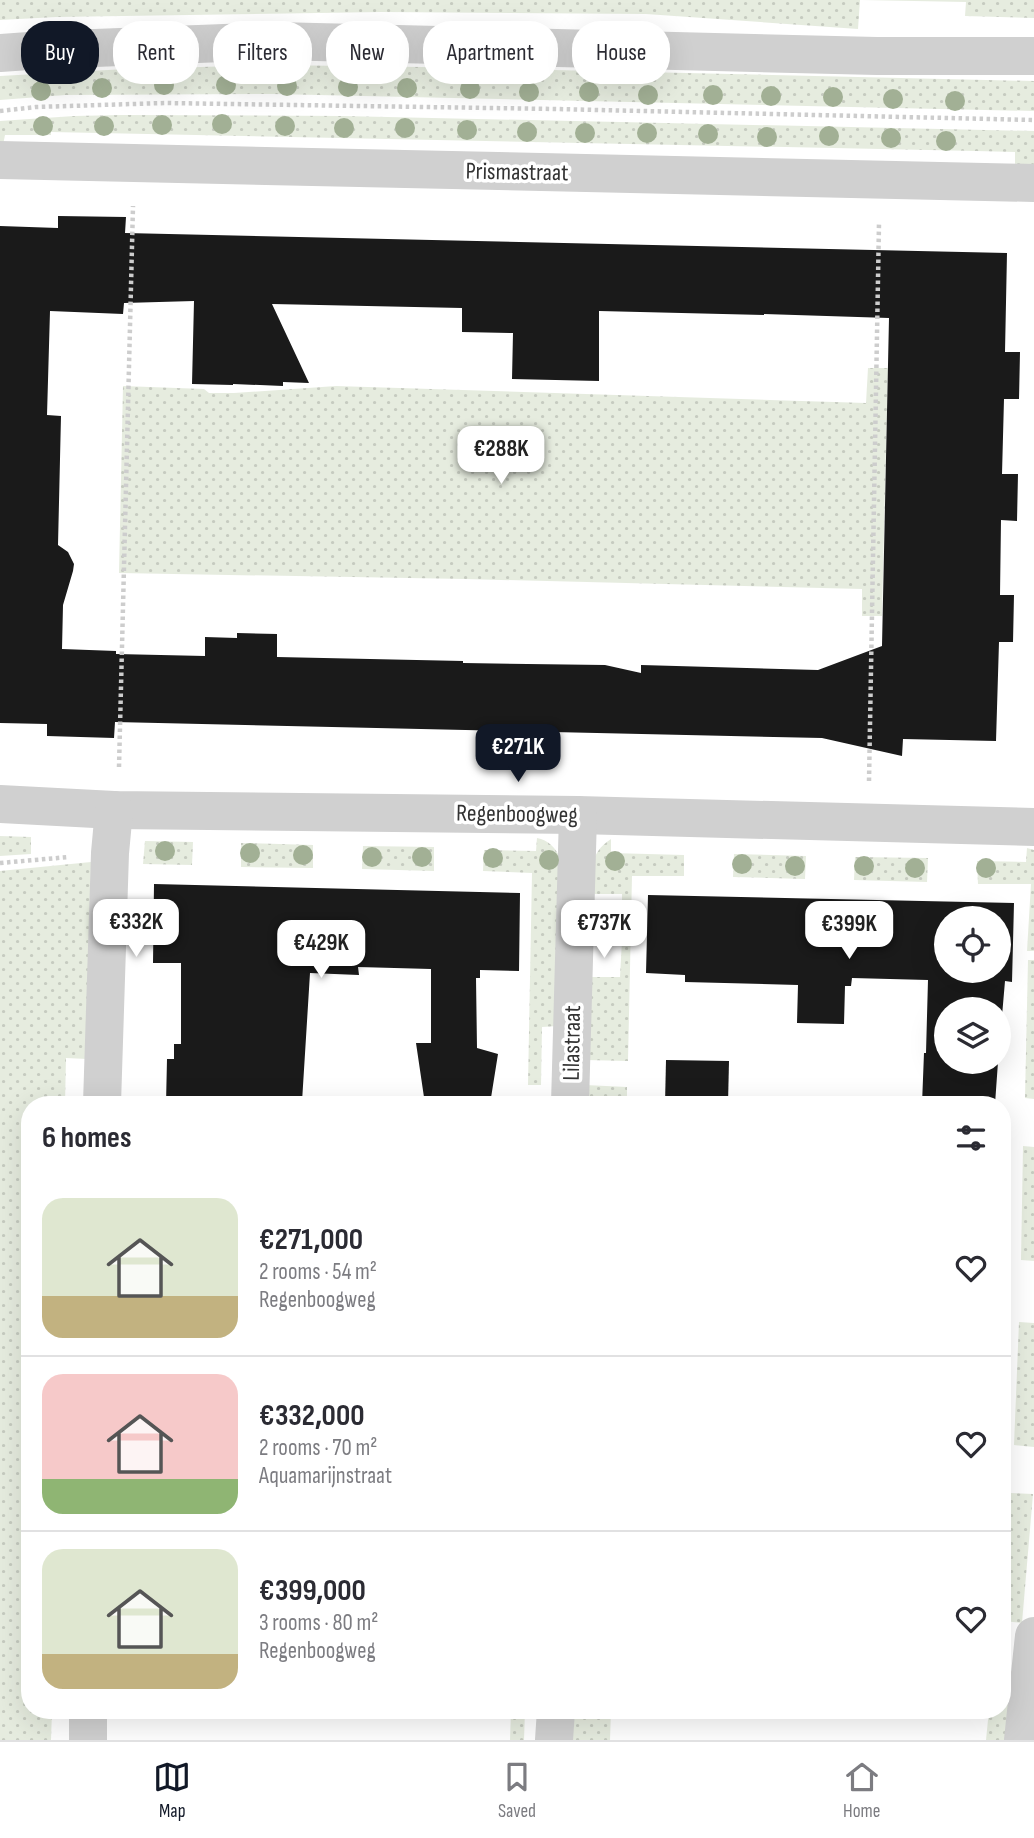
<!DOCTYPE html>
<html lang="en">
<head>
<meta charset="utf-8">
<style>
	body { margin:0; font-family:"Sofia Sans Condensed",sans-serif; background:#f2f2f3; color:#2b2b33; height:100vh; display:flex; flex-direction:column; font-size:26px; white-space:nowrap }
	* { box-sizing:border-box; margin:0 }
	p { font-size:23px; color:#7c7c81 }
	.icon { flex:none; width:38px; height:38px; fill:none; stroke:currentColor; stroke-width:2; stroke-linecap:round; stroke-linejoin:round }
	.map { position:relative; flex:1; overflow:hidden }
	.panel { position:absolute; left:21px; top:1096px; width:990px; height:623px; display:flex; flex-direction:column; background:#fff; border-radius:28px; box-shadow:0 7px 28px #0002 }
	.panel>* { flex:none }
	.guide { position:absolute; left:21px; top:21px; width:992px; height:63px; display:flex; gap:14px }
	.tools { position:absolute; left:934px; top:906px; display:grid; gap:14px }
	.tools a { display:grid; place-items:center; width:77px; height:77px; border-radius:50%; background:#fff; box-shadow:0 7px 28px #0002; font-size:35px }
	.price { position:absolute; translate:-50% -60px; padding:0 16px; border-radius:14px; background:#fff; color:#222; font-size:23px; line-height:46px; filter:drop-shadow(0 2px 4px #0008) }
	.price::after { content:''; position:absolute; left:50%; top:42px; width:21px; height:16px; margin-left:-10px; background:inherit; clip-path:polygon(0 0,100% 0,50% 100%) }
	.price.current { background:#111827; color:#fff }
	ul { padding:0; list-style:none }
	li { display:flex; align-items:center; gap:21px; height:175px; padding:0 21px }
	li+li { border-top:2px solid #e1e1e2 }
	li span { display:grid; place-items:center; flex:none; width:196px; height:140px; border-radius:21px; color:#555 }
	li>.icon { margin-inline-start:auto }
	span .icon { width:84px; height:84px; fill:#fffc; stroke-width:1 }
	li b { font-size:30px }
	h2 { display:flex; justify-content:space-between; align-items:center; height:84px; padding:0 21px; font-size:30px }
	.chip { padding:0 24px; border-radius:28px; background:#fff; box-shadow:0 7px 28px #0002; font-size:24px; line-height:63px }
	.chip.current { background:#111827; color:#fff }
	.tabs { display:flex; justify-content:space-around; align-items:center; height:98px; border-top:2px solid #e1e1e2; background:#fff; font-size:19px; color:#7c7c81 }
	.tabs a { display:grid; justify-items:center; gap:4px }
	.tabs .current { color:#111827 }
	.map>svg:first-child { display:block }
</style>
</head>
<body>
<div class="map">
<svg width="1034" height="1740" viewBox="0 0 1034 1740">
	<defs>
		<pattern id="grass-dots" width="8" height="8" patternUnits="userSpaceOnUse" patternTransform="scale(1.75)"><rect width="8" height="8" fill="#e6ecdf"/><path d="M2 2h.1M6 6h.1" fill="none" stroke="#c6cbc0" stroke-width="1.8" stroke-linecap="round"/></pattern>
	</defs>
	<rect width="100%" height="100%" fill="#fff"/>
	<g fill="url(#grass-dots)">
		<path d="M0,0H860L858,29L646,14L382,12L56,17L0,20Z"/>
		<path d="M862,0H1034V18L965,16L966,2Z"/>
		<path d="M271,65L422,67L1034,81V111L273,94L65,95L0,100V76L126,69Z"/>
		<path d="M122,115L343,116L1034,131V167H1015V152L976,151L51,132V135H5L3,145H0V121L74,116Z"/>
		<path d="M868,368H888L882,616H862V589L465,579L119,573L123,386L204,389L209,393H234L336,386L866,403Z"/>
		<path d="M0,836L31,837V854L0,856Z"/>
		<path d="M537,838C548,840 556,848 560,858L558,1026L542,1027L541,1085H528L532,873L483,871L484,850L536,851Z"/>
		<path d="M611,839V853L684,855V876H632L628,1061L586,1060L587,977H620L622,940L588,938V928L622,929V894H590C592,871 589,853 611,839Z"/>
		<path d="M145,841L193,842L192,865L143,864Z"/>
		<path d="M241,843L313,845V868L241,867Z"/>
		<path d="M363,846L434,847V871L362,869Z"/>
		<path d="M1027,848L1034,850V951H1027L1031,884H978L977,861L1026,862Z"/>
		<path d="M734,854L806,856L805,879L733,877Z"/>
		<path d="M855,857L928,858L927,882L854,880Z"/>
		<path d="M91,862L87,1059L66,1058L65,1104H30V1710H52L51,1740H0V871Z"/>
		<path d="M1028,960H1034V1099L1025,1098Z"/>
		<path d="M585,1085L627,1087V1104H585Z"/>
		<path d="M1023,1146L1034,1147V1261L1021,1260Z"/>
		<path d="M1019,1322L1034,1323V1447L1014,1445Z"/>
		<path d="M1010,1493L1033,1494L1022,1623L1003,1621V1581Z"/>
		<path d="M1003,1670L1017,1672L1010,1740H986L989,1710H1003Z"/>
		<path d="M511,1710H525L524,1740H510Z"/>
		<path d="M569,1710H611L610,1740H568Z"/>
	</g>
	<g fill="#1a1a1a" fill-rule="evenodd">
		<path d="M58,216L126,217L125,233L1007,253L1005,352H1020L1019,399H1004L1002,474H1018L1017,521L1001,520L1000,595H1014L1013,642H999L996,741L903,739L902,756L822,738L115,722L114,738L47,736V724L0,723V226L58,228ZM194,301L192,384L233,385V384L283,386V382L309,383L272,304L462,308V332L513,333L512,379L599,381V311L764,315V314L889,318L882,646L818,670L641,665V673L605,665L463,663V661L277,657V634L237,633V638L205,637V656L116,654V651L62,649L63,605L73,571L74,564L68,552L58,545L61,416L47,415L50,311L123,314L124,303Z"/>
		<path d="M154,884L520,893L519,971L480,970V978H476L477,1048L498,1054L490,1104H425L416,1043H431V969L358,967L359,975L310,973L302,1102L166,1104L167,1059H174V1044H181V963H153Z"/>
		<path d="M648,895L1014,903L1012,982L1005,981L999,1051V1010H947V1062H998L995,1104H922L924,1053H926L928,980L852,978L851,986H845L844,1024L797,1023L798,985L685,982V975L646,973ZM947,919H999V971H947Z"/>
		<path d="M666,1060L729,1061L728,1104H665Z"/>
	</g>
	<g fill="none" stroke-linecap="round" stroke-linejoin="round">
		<g stroke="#cdcdcd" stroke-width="4.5" stroke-dasharray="3.5 3.5" stroke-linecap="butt">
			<path d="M0,111L36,107L165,103L555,109L1034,120"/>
			<path d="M119,767L133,206"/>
			<path d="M869,781L879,223"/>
			<path d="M0,863L69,857"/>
		</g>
		<g stroke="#d0d0d0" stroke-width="38">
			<path d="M0,53L43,50L275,41L877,56H1034"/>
			<path d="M0,160L1034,183"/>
			<path d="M0,804L114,810L578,815L1034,827"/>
			<path d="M102,1104L110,853L114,810"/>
			<path d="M570,1104L578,815"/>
			<path d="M88,1740V1710"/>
			<path d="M554,1740L556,1710"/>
			<path d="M1023,1740L1034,1636"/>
		</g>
	</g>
	<g fill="#a2b095">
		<circle cx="164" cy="85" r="10"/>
		<circle cx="226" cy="85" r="10"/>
		<circle cx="287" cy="86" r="10"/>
		<circle cx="348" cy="87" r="10"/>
		<circle cx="102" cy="88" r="10"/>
		<circle cx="407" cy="88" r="10"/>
		<circle cx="470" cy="89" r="10"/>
		<circle cx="41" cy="91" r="10"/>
		<circle cx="529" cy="92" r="10"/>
		<circle cx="589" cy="92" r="10"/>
		<circle cx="648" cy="95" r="10"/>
		<circle cx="713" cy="95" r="10"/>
		<circle cx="771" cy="96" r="10"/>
		<circle cx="833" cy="97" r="10"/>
		<circle cx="893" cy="99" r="10"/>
		<circle cx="955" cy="101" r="10"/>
		<circle cx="222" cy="124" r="10"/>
		<circle cx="162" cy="125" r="10"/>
		<circle cx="43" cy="126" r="10"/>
		<circle cx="104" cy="126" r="10"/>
		<circle cx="285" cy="126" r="10"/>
		<circle cx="344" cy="128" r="10"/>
		<circle cx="405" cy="128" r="10"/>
		<circle cx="467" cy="130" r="10"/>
		<circle cx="527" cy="132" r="10"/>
		<circle cx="585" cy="133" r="10"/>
		<circle cx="647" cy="133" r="10"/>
		<circle cx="708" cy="134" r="10"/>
		<circle cx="829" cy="136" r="10"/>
		<circle cx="767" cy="137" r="10"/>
		<circle cx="891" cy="138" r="10"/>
		<circle cx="946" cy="141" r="10"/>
		<circle cx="165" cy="851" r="10"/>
		<circle cx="250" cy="853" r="10"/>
		<circle cx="303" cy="855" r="10"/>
		<circle cx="372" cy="857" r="10"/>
		<circle cx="422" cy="857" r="10"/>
		<circle cx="493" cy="858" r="10"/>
		<circle cx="549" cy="860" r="10"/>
		<circle cx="615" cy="861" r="10"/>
		<circle cx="742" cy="864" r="10"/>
		<circle cx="795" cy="866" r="10"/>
		<circle cx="864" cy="866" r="10"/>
		<circle cx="915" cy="868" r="10"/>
		<circle cx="986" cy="868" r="10"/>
	</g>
	<g text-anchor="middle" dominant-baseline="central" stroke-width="7" stroke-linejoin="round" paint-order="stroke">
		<g font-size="24" fill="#333" stroke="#fff">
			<text transform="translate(517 172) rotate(1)">Prismastraat</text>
			<text transform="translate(517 814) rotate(1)">Regenboogweg</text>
			<text transform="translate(572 1043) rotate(-89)">Lilastraat</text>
		</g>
	</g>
</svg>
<div class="tools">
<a><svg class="icon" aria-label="locate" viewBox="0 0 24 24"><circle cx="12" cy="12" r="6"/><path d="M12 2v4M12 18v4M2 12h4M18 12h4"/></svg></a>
<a><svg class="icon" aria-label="layers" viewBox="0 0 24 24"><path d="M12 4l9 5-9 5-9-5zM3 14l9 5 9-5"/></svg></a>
</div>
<b class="price" style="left:501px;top:486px">€288K</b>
<b class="price current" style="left:518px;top:784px">€271K</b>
<b class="price" style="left:136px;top:959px">€332K</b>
<b class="price" style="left:604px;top:960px">€737K</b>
<b class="price" style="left:849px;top:961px">€399K</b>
<b class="price" style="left:321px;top:980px">€429K</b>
<div class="guide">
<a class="chip current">Buy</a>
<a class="chip">Rent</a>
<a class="chip">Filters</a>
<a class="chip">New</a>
<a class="chip">Apartment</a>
<a class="chip">House</a>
</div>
<section class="panel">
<h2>6 homes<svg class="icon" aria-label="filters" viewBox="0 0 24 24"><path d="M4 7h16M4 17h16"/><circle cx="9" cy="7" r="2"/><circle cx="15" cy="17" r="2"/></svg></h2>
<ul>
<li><span style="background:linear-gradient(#dfe7d0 70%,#c2b280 0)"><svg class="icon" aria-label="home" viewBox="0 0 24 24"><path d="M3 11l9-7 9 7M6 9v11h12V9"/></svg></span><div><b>€271,000</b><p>2 rooms · 54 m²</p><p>Regenboogweg</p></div><svg class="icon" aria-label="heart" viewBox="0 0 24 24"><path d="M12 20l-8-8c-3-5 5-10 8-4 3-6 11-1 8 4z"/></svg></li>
<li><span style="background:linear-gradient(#f6c9c9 75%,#8fb573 0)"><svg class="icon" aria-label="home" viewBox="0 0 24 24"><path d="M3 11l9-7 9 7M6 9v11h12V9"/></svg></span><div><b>€332,000</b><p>2 rooms · 70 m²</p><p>Aquamarijnstraat</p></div><svg class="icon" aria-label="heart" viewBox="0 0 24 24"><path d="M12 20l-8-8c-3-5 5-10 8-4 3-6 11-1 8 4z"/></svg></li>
<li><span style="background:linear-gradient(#dfe7d0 75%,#c2b280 0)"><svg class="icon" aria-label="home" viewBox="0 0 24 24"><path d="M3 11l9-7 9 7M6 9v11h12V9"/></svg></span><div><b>€399,000</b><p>3 rooms · 80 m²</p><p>Regenboogweg</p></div><svg class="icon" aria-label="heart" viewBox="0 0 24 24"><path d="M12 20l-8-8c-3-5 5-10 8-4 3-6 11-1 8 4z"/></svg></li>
</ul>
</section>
</div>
<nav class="tabs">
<a class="current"><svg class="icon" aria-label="map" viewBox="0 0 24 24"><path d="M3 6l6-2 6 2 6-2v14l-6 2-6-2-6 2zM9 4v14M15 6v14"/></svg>Map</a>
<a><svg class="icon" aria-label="saved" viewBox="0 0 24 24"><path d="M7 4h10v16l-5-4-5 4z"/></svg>Saved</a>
<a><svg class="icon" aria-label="home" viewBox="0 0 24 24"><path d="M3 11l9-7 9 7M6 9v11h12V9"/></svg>Home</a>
</nav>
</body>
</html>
